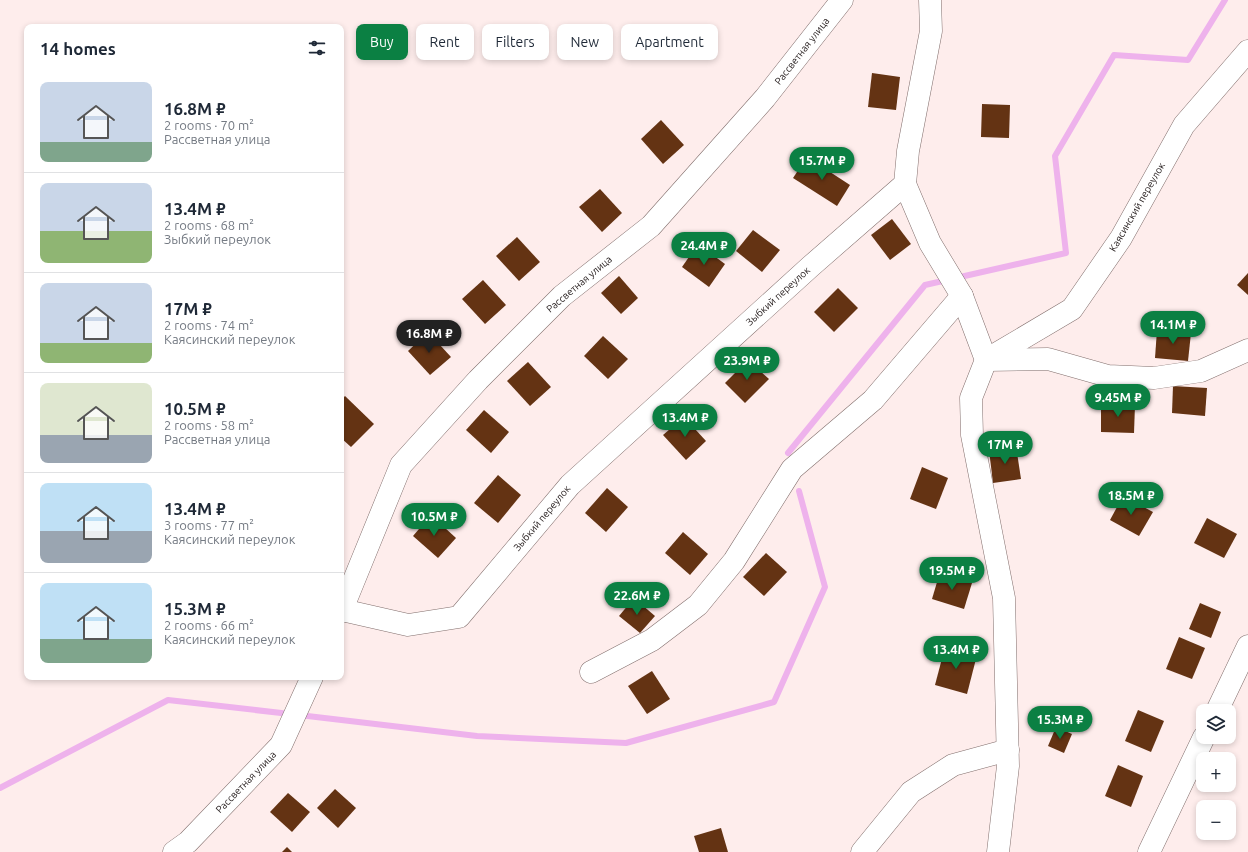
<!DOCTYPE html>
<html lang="en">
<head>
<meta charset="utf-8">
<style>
	body { margin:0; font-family:Ubuntu,sans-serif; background:#f2f2f3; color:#1f2937; height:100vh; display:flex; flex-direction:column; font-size:15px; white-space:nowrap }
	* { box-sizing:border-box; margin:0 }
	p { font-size:13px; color:#747a83 }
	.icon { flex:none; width:22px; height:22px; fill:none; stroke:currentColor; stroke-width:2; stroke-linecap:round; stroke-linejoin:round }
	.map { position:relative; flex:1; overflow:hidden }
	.sheet { position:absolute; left:24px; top:24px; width:320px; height:656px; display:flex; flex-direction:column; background:#fff; border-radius:8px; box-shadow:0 2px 6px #0003 }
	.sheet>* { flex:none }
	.hud { position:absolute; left:356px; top:24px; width:380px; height:36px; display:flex; gap:8px }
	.tools { position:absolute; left:1196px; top:704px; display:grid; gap:8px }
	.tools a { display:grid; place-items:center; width:40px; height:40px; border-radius:8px; background:#fff; box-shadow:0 2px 6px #0003; font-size:20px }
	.price { position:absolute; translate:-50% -34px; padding:0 9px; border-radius:14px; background:#0b8043; color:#fff; font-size:13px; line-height:26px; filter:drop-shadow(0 1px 2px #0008) }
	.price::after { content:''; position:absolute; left:50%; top:24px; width:12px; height:9px; margin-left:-6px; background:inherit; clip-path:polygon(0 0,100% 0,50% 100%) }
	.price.on { background:#222; color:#fff }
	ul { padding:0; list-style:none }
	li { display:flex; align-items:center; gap:12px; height:100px; padding:0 16px }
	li+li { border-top:1px solid #e0e1e3 }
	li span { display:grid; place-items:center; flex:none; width:112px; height:80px; border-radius:8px; color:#555 }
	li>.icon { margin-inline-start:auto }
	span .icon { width:48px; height:48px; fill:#fffc; stroke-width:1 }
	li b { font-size:17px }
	h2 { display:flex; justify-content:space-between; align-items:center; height:48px; padding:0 16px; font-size:17px }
	.pill { padding:0 14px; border-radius:8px; background:#fff; box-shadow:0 2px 6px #0003; font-size:14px; line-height:36px }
	.pill.on { background:#0b8043; color:#fff }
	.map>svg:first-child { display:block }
</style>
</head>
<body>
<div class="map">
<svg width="1248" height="852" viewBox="0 0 1248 852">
	<rect width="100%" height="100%" fill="#feedec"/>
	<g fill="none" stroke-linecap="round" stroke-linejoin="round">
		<g stroke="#eeb2ec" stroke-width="6">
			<path d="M788,453L925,285L1066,253L1055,156L1114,55L1188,60L1225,0"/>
			<path d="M299,715L477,736L626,743L774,702L825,587L799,491"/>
			<path d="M0,788L168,700L290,714"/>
		</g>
	</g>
	<g fill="#643313">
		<path d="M872,73L900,77L896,110L868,107Z"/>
		<path d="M982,104L1010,105L1009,138L981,137Z"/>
		<path d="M661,120L684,145L663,164L641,139Z"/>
		<path d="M807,157L850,185L837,206L793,178Z"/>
		<path d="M600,189L622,213L602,232L579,207Z"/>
		<path d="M892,219L911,244L890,260L871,235Z"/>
		<path d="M753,230L780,250L762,272L736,251Z"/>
		<path d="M517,237L540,262L519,281L496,256Z"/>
		<path d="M698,244L725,264L709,287L682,267Z"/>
		<path d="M1248,273V295L1237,285Z"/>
		<path d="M619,276L638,298L621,314L601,293Z"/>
		<path d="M483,280L506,305L485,324L462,299Z"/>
		<path d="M838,288L858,308L834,332L814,312Z"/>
		<path d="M1157,330L1191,333L1188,361L1155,358Z"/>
		<path d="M428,332L451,357L430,375L408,351Z"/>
		<path d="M603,336L628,359L608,379L584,356Z"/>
		<path d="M748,360L769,379L745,403L725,383Z"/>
		<path d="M528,362L551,387L530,406L507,381Z"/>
		<path d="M1173,386L1207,388L1205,416L1172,413Z"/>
		<path d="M345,396L374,424L351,447L341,438V400Z"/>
		<path d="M1101,404L1135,405L1134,433L1101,432Z"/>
		<path d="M484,410L509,432L491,453L466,430Z"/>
		<path d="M684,417L706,441L686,460L663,435Z"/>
		<path d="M1016,446L1021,479L993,483L989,450Z"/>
		<path d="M922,467L948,478L936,509L910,499Z"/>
		<path d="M498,475L521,495L498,523L474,503Z"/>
		<path d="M607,488L628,507L606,532L585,513Z"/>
		<path d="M1123,496L1153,512L1139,536L1110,520Z"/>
		<path d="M431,515L456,538L438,558L413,536Z"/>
		<path d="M1207,518L1237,534L1224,558L1194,543Z"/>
		<path d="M683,532L708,554L690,575L665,553Z"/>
		<path d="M766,553L787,572L764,596L743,577Z"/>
		<path d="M940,572L972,583L964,609L932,599Z"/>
		<path d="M634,598L655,616L640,633L619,616Z"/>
		<path d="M1200,603L1221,612L1211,638L1189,629Z"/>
		<path d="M1179,637L1205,648L1192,679L1166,669Z"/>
		<path d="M945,647L977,655L967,694L935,685Z"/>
		<path d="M652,671L670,699L647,714L628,686Z"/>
		<path d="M1138,710L1164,721L1151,752L1125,741Z"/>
		<path d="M1056,727L1072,734L1064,753L1048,746Z"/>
		<path d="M1118,765L1143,776L1131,807L1105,796Z"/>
		<path d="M335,789L356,808L338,828L317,808Z"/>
		<path d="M288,793L310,812L292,832L270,812Z"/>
		<path d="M721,828L728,852H699L694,836Z"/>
		<path d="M287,847L292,852H282Z"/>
	</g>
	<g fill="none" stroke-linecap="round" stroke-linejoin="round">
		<g stroke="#826f6d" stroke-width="23">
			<g id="minor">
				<path d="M905,184L930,243L962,296L986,360L1048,359L1108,376L1154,378L1201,371L1248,350"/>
				<path d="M342,610L408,625L459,617L570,485L811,266L905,184L908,151L931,31L930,0"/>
				<path d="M341,612L401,465L478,380L562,296L651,226L765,98L842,0"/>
				<path d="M591,672L652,640L698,605L734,561L792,469L873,400L962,296"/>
				<path d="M1217,711L1248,646"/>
				<path d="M174,852L188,842L281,745L312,677"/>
				<path d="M862,852L911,792L953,765L1008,750"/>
				<path d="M998,852L1008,766L1004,598L972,435L971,398L986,360L1072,309L1121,238L1184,125L1248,51"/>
				<path d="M1149,852L1204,737"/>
			</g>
		</g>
		<use href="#minor" stroke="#fff" stroke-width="22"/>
	</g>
	<g text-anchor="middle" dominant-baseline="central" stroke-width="4" stroke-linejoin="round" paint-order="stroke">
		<g font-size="10" fill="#2a2222" stroke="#fff">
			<text transform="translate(802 51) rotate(-52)">Рассветная улица</text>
			<text transform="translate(1137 207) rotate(-60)">Каясинский переулок</text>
			<text transform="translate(579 284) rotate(-40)">Рассветная улица</text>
			<text transform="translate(778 296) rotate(-42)">Зыбкий переулок</text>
			<text transform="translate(542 518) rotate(-50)">Зыбкий переулок</text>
			<text transform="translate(246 782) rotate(-46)">Рассветная улица</text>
		</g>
	</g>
</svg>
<div class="tools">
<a><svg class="icon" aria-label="layers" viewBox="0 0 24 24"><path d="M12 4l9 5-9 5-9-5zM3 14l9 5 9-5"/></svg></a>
<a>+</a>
<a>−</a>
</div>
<b class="price" style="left:822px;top:181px">15.7M ₽</b>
<b class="price" style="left:704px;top:266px">24.4M ₽</b>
<b class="price" style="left:1173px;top:345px">14.1M ₽</b>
<b class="price on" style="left:429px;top:354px">16.8M ₽</b>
<b class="price" style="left:747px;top:381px">23.9M ₽</b>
<b class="price" style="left:1118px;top:418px">9.45M ₽</b>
<b class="price" style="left:685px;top:438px">13.4M ₽</b>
<b class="price" style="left:1005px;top:465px">17M ₽</b>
<b class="price" style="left:1131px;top:516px">18.5M ₽</b>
<b class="price" style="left:434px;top:537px">10.5M ₽</b>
<b class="price" style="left:952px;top:591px">19.5M ₽</b>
<b class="price" style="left:637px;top:616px">22.6M ₽</b>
<b class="price" style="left:956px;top:670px">13.4M ₽</b>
<b class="price" style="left:1060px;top:740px">15.3M ₽</b>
<div class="hud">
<a class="pill on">Buy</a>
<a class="pill">Rent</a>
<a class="pill">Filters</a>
<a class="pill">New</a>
<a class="pill">Apartment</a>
</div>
<section class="sheet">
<h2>14 homes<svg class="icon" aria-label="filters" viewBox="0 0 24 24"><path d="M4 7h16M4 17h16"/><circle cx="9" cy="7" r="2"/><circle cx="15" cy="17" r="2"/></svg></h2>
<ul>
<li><span style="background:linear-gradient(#c9d6e8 75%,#7fa58c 0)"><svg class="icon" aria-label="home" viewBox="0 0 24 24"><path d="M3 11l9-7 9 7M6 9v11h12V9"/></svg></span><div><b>16.8M ₽</b><p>2 rooms · 70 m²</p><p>Рассветная улица</p></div></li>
<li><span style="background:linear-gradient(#c9d6e8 60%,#8fb573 0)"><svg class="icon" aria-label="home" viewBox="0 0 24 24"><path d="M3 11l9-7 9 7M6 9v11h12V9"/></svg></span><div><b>13.4M ₽</b><p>2 rooms · 68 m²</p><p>Зыбкий переулок</p></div></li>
<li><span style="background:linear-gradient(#c9d6e8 75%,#8fb573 0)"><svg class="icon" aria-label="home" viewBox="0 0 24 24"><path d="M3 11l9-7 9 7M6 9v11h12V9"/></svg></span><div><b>17M ₽</b><p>2 rooms · 74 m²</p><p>Каясинский переулок</p></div></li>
<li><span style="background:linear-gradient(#dfe7d0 65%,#9aa5b1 0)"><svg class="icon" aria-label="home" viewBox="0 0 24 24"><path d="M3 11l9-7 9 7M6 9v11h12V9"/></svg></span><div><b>10.5M ₽</b><p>2 rooms · 58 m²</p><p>Рассветная улица</p></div></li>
<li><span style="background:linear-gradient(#bfe0f5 60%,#9aa5b1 0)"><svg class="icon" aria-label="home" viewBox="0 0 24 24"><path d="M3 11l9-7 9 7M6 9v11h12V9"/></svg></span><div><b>13.4M ₽</b><p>3 rooms · 77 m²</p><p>Каясинский переулок</p></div></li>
<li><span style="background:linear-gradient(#bfe0f5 70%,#7fa58c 0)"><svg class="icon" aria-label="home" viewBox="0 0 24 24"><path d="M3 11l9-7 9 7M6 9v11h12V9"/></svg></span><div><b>15.3M ₽</b><p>2 rooms · 66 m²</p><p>Каясинский переулок</p></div></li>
</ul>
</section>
</div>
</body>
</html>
